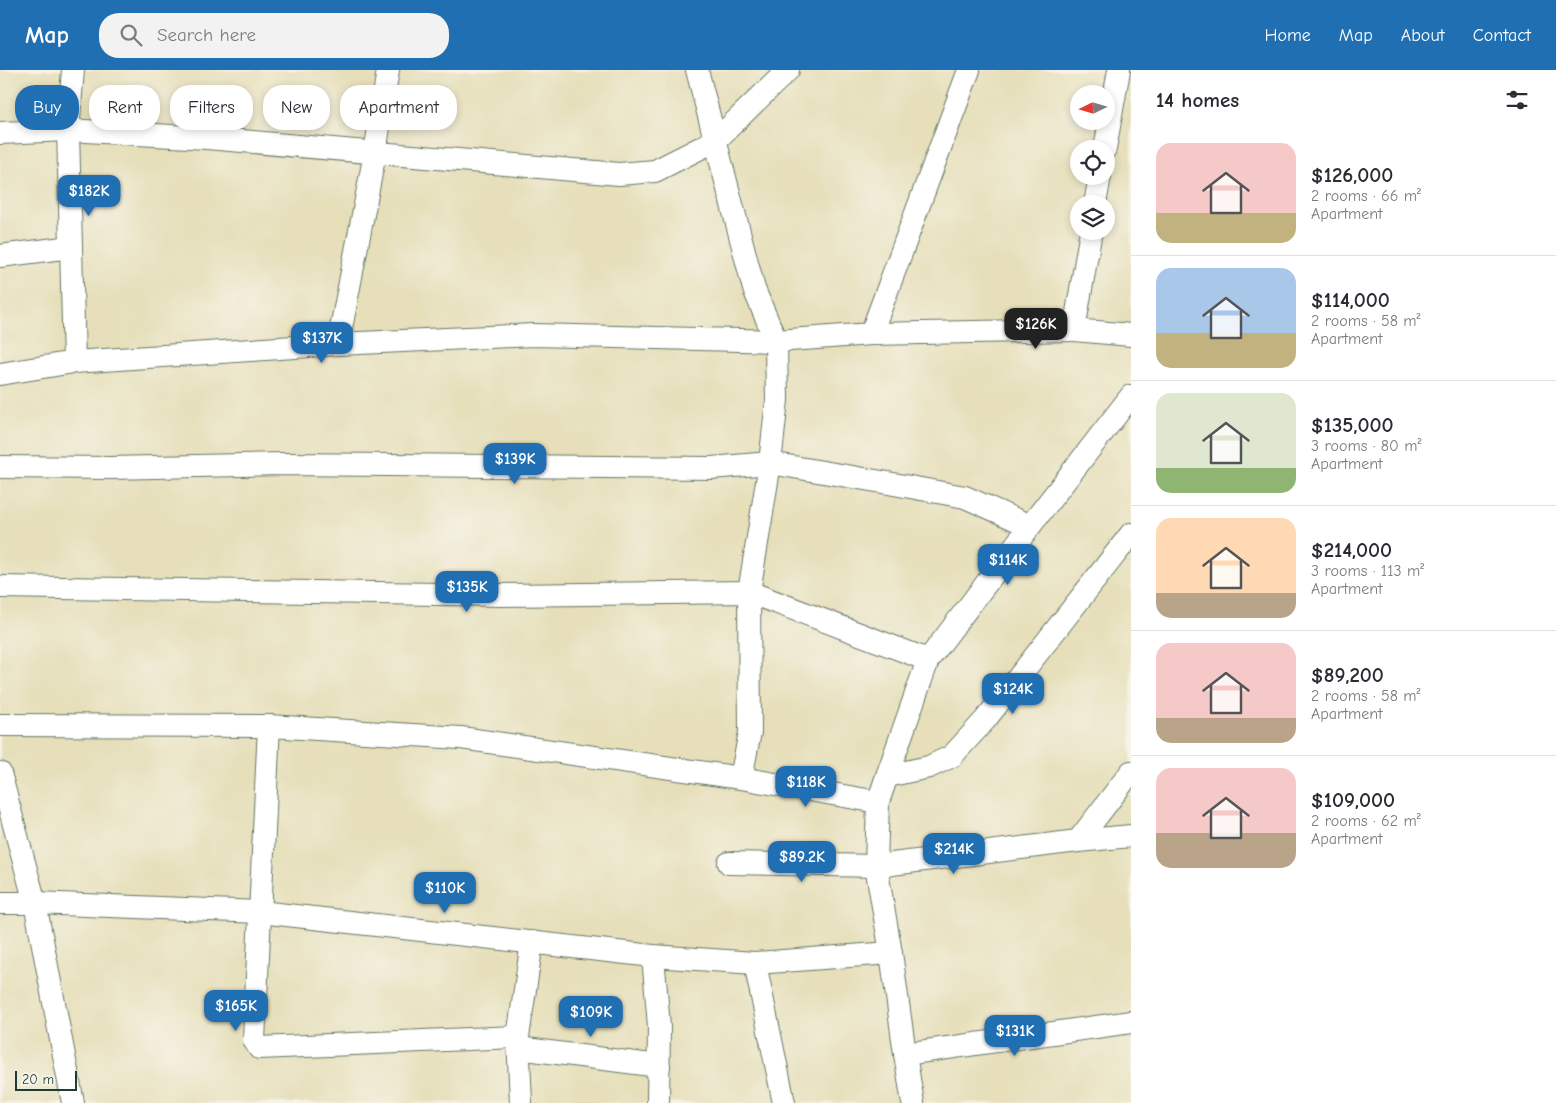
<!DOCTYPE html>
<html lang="en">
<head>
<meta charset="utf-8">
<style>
	body { margin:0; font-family:"Comic Neue",sans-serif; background:#f2f2f3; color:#2b2b33; height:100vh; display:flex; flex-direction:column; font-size:19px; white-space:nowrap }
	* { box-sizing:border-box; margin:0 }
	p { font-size:16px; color:#7c7c81 }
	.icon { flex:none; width:28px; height:28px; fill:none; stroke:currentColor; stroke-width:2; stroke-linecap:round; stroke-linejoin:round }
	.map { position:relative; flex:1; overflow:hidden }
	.panel { display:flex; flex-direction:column; background:#fff; width:425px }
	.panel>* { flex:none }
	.guide { position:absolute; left:15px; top:15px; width:475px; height:45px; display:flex; gap:10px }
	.needle { width:32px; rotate:265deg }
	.fabs { position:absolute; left:1070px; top:15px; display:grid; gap:10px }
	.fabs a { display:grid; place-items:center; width:45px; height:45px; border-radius:50%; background:#fff; box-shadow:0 2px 8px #0003; font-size:25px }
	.scale { position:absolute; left:15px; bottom:12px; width:62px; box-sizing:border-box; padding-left:5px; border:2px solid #1f3d34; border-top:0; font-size:14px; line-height:18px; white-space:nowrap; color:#1f3d34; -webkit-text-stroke:4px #f7f3e8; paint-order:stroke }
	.price { position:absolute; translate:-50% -42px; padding:0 11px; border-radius:10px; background:#1f6fb2; color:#fff; font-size:16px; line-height:32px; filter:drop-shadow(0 1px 2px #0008) }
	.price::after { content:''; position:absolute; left:50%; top:30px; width:15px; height:11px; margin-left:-8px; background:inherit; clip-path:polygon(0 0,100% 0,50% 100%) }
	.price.selected { background:#222; color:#fff }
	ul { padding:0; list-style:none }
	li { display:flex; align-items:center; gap:15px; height:125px; padding:0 25px }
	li+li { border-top:1px solid #e1e1e2 }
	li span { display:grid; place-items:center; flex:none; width:140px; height:100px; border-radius:15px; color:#555 }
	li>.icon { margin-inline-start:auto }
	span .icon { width:60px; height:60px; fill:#fffc; stroke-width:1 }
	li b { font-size:21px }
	h2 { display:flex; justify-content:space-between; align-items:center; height:60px; padding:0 25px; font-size:21px }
	.tag { padding:0 18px; border-radius:20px; background:#fff; box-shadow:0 2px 8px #0003; font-size:18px; line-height:45px }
	.tag.selected { background:#1f6fb2; color:#fff }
	header { display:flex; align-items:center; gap:30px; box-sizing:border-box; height:70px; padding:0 25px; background:#1f6fb2; color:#fff }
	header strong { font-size:24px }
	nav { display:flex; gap:28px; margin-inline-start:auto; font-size:18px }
	.search { width:350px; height:45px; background:#f2f2f3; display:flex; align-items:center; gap:12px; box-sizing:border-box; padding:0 18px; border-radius:20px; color:#7c7c81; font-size:19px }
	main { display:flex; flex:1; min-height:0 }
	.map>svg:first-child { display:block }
</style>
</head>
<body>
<header>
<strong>Map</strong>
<div class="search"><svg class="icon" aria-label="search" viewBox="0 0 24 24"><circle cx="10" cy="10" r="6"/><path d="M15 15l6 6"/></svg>Search here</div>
<nav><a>Home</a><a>Map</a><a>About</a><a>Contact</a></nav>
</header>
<main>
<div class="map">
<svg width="1131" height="1033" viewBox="0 0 1131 1033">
	<rect width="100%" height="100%" fill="#f7f3e8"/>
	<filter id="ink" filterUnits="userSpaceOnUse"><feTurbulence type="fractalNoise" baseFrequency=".02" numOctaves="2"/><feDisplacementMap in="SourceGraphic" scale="10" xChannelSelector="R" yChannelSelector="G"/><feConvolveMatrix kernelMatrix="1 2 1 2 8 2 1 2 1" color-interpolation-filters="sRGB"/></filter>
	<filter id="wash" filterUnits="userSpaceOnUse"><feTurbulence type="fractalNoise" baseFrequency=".0096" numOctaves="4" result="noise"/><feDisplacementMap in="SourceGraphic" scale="20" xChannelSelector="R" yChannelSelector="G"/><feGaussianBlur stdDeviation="1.12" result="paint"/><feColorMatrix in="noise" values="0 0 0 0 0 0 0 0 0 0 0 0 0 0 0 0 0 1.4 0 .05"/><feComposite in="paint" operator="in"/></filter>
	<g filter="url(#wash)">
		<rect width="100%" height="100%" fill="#e6dfba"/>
	</g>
	<g filter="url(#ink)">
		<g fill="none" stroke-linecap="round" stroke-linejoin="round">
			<g stroke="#657663" stroke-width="24">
				<g id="street">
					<path d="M73,0L68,60L74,292"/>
					<path d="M0,63L68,60L207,68L619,104L655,101L716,70L788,0"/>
					<path d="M1105,79L1119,0"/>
					<path d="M1095,134L1100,106"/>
					<path d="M0,186L71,177"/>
					<path d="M1074,260L1131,265"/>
					<path d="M871,264L1074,260L1091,161"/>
					<path d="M338,274L533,265L776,271L871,264L969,0"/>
					<path d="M0,304L74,292L338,274L375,83L388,0"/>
					<path d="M0,397L111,398L285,394L711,398L770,393L888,413L965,427L1030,456"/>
					<path d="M0,517L504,525L749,522L928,590"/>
					<path d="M0,655L269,656L461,668L741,708L750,662L749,522L770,393L777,330L776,271L754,219L697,0"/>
					<path d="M269,656L254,970L259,978L518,967"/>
					<path d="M0,703L35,833L73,1033"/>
					<path d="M887,706L928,590L1030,456L1131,326"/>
					<path d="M741,708L878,732"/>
					<path d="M1078,771L1131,766"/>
					<path d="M729,793L876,796L878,732L887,706L929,697L952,686L985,650L1131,464"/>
					<path d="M0,833H35L260,842L653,886L755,893L891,883"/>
					<path d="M653,886L659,956L658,1033"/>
					<path d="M755,893L784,1033"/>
					<path d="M518,978L659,996"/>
					<path d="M905,984L891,883L876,796L1078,771L1131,702"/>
					<path d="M521,1033L518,967L532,872"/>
					<path d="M913,1033L905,984L1131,952"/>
				</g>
			</g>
			<use href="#street" stroke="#fff" stroke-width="22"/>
		</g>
	</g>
</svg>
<div class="fabs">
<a><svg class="needle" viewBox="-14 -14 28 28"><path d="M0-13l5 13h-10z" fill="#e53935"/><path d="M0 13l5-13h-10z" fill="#7c7c81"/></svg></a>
<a><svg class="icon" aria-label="locate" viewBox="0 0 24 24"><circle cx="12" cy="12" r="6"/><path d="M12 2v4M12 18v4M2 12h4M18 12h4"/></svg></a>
<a><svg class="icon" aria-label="layers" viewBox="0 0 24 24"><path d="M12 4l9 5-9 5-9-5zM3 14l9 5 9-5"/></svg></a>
</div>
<div class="scale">20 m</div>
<b class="price" style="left:89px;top:147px">$182K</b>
<b class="price selected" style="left:1036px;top:280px">$126K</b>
<b class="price" style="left:322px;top:294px">$137K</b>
<b class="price" style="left:515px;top:415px">$139K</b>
<b class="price" style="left:1008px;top:516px">$114K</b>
<b class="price" style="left:467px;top:543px">$135K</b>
<b class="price" style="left:1013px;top:645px">$124K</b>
<b class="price" style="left:806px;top:738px">$118K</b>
<b class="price" style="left:954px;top:805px">$214K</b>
<b class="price" style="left:802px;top:813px">$89.2K</b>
<b class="price" style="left:445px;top:844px">$110K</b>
<b class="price" style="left:236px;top:962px">$165K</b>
<b class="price" style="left:591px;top:968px">$109K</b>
<b class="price" style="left:1015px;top:987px">$131K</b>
<div class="guide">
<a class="tag selected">Buy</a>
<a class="tag">Rent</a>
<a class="tag">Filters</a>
<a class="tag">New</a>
<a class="tag">Apartment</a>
</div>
</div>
<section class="panel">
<h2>14 homes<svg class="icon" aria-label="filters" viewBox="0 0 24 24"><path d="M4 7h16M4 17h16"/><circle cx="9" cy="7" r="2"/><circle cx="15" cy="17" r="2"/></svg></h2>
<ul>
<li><span style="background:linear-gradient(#f6c9c9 70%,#c2b280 0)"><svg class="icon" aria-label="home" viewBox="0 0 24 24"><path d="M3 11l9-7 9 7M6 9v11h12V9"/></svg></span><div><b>$126,000</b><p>2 rooms · 66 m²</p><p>Apartment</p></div></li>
<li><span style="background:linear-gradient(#a9c7e8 65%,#c2b280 0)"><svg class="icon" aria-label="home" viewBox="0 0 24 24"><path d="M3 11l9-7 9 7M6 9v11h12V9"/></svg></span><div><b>$114,000</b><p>2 rooms · 58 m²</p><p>Apartment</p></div></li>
<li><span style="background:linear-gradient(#dfe7d0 75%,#8fb573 0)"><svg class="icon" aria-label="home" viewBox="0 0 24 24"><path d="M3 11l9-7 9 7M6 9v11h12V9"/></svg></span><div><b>$135,000</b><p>3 rooms · 80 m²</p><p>Apartment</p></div></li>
<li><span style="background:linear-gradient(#ffd9b3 75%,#b9a48a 0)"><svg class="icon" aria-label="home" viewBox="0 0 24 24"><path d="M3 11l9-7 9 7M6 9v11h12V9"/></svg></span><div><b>$214,000</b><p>3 rooms · 113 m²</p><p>Apartment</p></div></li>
<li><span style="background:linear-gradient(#f6c9c9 75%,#b9a48a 0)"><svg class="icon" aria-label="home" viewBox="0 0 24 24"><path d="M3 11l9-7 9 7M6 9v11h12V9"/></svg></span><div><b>$89,200</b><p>2 rooms · 58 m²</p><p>Apartment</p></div></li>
<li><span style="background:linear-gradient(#f6c9c9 65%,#b9a48a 0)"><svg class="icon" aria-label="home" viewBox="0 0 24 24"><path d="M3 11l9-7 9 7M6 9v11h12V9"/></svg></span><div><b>$109,000</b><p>2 rooms · 62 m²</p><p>Apartment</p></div></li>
</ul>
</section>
</main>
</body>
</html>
